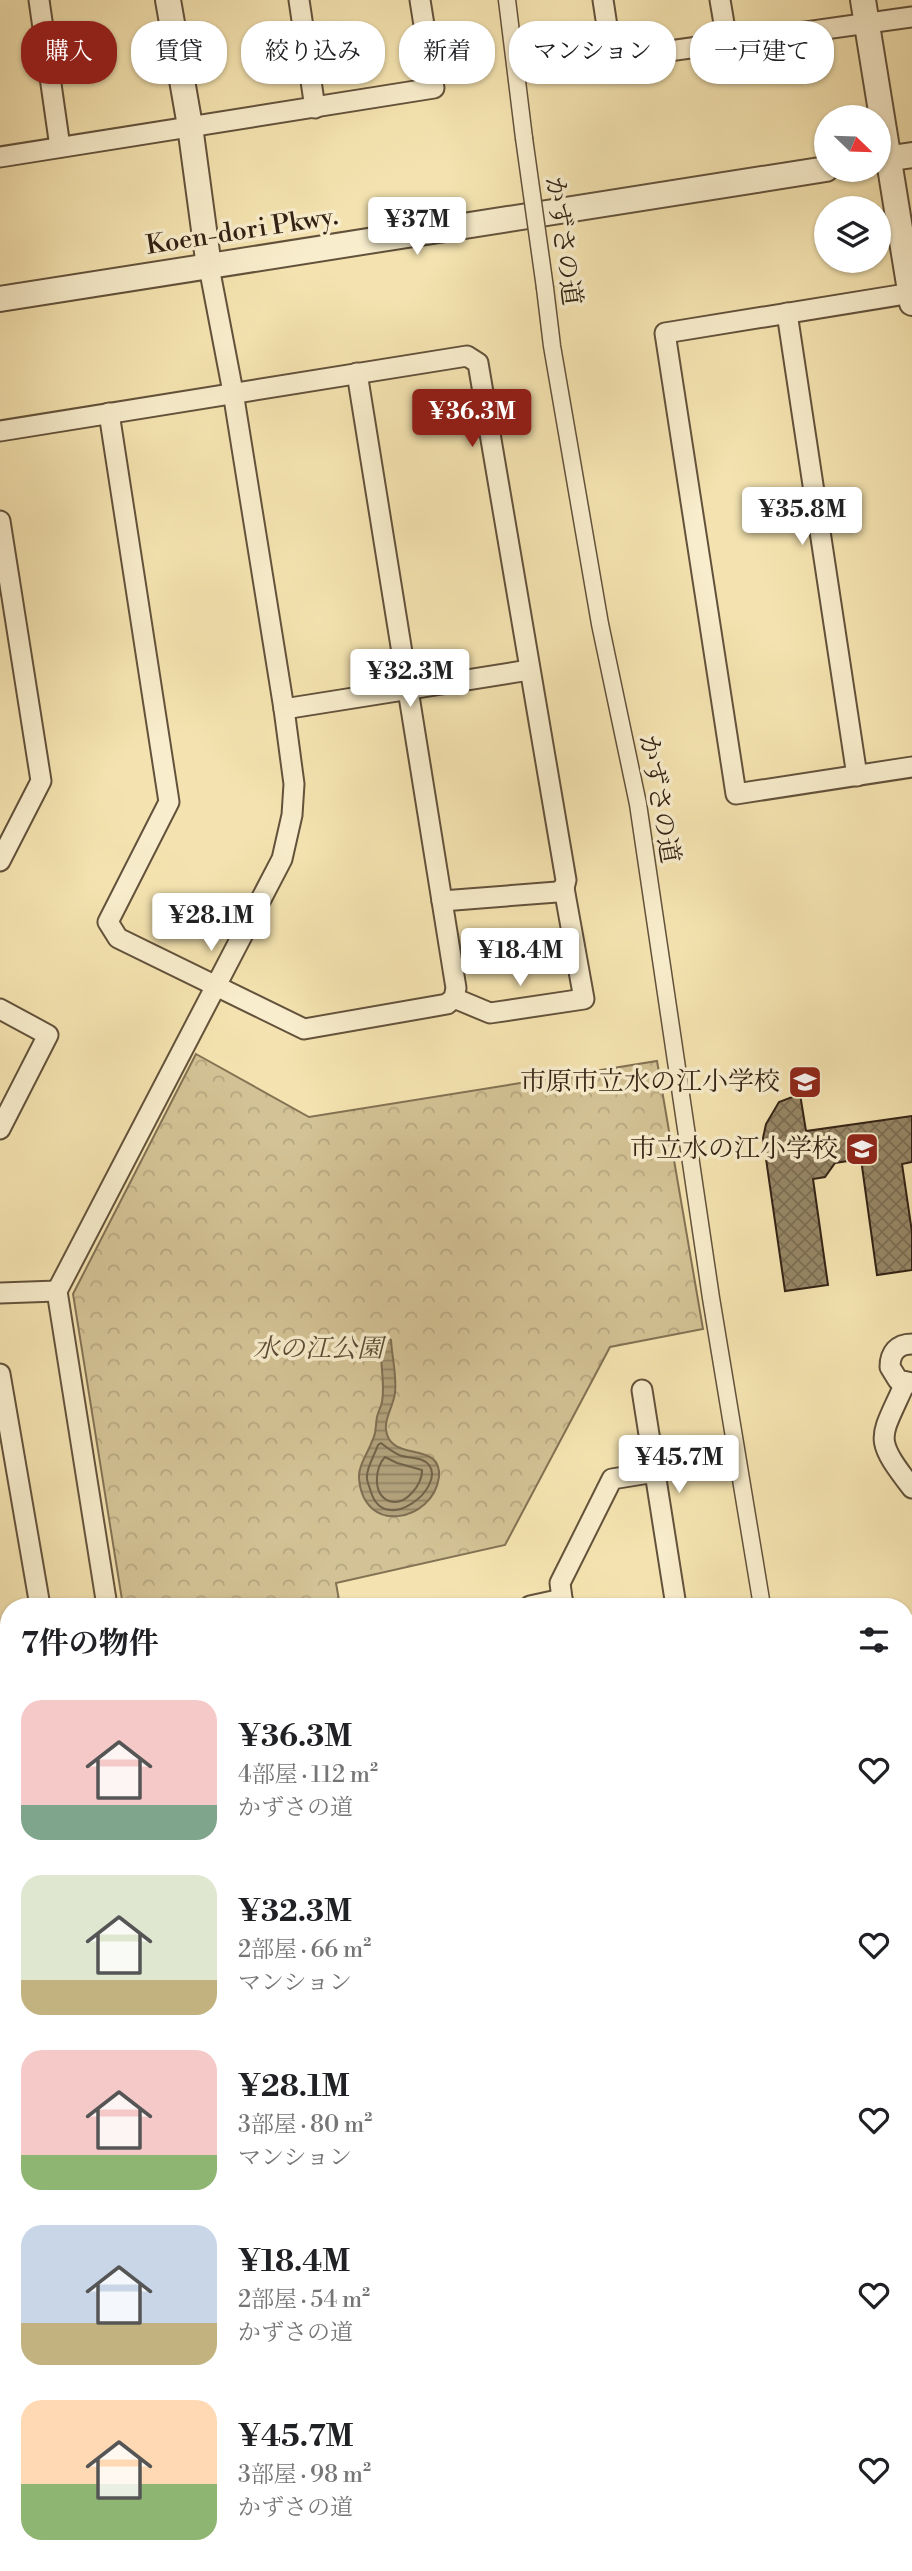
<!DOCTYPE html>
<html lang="ja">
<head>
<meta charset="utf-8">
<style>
	body { margin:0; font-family:"Libre Bodoni","Noto Serif JP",serif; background:#f6f6f6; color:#202124; height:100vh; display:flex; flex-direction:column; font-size:26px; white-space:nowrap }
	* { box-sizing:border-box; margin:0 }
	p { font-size:23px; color:#757577 }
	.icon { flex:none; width:38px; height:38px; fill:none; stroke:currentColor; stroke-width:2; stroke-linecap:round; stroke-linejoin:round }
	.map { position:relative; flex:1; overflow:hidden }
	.details { position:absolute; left:0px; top:1598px; width:914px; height:975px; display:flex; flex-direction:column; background:#fff; border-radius:28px 28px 0 0; box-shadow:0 2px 5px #0004 }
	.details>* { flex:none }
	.guide { position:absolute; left:21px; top:21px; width:872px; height:63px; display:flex; gap:14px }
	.needle { width:46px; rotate:113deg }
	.controls { position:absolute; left:814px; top:105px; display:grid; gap:14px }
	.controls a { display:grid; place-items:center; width:77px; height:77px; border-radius:50%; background:#fff; box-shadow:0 2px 5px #0004; font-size:35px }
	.price { position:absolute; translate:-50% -60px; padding:0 16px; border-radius:7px; background:#fff; color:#222; font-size:23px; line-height:46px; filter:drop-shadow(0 2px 4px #0008) }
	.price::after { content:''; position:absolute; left:50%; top:42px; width:21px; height:16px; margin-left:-10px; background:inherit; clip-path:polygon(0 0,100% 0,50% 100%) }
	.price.current { background:#8f2418; color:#fff }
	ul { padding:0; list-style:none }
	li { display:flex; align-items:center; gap:21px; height:175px; padding:0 21px }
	li span { display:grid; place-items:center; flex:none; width:196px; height:140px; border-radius:21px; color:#555 }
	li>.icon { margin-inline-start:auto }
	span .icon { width:84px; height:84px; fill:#fffc; stroke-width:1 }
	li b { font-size:30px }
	h2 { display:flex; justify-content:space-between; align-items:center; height:84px; padding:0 21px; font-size:30px }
	.pill { padding:0 24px; border-radius:28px; background:#fff; box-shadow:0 2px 5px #0004; font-size:24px; line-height:63px }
	.pill.current { background:#8f2418; color:#fff }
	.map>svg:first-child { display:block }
</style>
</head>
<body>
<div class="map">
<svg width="912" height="2571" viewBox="0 0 912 2571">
	<defs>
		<pattern id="park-crowns" width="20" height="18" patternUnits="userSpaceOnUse" patternTransform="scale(1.75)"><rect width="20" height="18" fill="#d3c295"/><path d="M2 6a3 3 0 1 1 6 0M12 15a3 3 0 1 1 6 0" fill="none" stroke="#b6a680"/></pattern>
		<pattern id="water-rules" width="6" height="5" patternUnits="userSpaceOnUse" patternTransform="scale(1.75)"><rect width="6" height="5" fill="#b2a17b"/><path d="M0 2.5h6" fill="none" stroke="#918364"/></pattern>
		<pattern id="building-cross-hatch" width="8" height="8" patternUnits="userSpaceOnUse" patternTransform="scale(1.75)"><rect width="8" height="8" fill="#978665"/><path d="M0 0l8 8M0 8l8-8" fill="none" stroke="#7c6d52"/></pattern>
	</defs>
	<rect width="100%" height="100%" fill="#f4e3b0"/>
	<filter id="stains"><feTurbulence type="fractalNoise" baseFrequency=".00286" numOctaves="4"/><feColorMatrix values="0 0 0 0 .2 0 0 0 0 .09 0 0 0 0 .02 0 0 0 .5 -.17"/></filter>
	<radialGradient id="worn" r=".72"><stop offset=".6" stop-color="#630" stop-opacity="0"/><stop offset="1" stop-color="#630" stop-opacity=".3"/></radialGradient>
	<g fill="url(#park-crowns)" stroke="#837254" stroke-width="2">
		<path d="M196,1054L309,1117L657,1061L703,1329L610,1347L505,1545L336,1583L340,1606H123L73,1294Z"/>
		<path d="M82,2564H251L250,2571H99L83,2568Z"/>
	</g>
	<path fill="url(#water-rules)" stroke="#7f6e52" stroke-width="2" d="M387,1337L391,1340C392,1357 397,1376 395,1393C393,1409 380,1423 389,1439C401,1459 442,1444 439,1477C433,1522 363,1536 359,1478C358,1464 372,1447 375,1433C376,1428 376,1422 377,1417C378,1412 381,1407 382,1402C386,1381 378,1359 382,1338Z"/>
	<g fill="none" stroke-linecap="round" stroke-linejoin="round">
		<g stroke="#726248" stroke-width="2">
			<path d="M381,1443C386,1447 393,1452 399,1455C409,1459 422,1456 429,1465C446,1487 385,1537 371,1492C370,1487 366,1481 367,1476C367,1467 375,1454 378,1445Z"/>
			<path d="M385,1457L397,1463L422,1470C423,1484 405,1507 389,1501C372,1494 375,1467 385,1457Z"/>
		</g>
	</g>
	<path fill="url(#building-cross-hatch)" stroke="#332214" stroke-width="2" d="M800,1094L806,1131L912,1116V1162L902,1164L912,1232V1270L877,1275L861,1159L835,1163L825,1177L813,1179L828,1285L785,1291L763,1138L766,1124L779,1102Z"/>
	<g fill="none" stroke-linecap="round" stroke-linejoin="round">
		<g stroke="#63523b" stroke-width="19">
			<g id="pedestrian">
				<path d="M507,0L524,138"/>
				<path d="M545,288L552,346L600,624L638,804L711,1298L762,1606"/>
				<path d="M905,2213L912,2236"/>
			</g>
		</g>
		<g stroke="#63523b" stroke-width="23">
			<g id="minor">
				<path d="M39,0L60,147"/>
				<path d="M299,0L315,108"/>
				<path d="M603,0L612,59L912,17"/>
				<path d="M720,0L727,41"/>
				<path d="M0,157L434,88L420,0"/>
				<path d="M912,293L665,333L736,794L912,767"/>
				<path d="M787,313L857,776"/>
				<path d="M109,413L169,802L108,922L118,938L304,1029L447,1004L454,998L456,988L357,373"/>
				<path d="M0,431L467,356L478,363L566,880L564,888L557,892L442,901"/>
				<path d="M0,521L41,781L0,861"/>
				<path d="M284,709L529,670"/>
				<path d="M454,998L490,1013L584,999L564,888"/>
				<path d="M0,1009L48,1035L0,1129"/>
				<path d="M0,1293L57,1291"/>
				<path d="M912,1344C897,1344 890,1353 890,1367L898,1380L912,1383"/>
				<path d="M0,1374L40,1606"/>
				<path d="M905,1383C880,1440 872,1436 912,1488"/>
				<path d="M642,1390L676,1606"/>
				<path d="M107,1606L57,1291L282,859L292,815L294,784L284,709L233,392L209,267"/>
				<path d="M530,1606L562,1599"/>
				<path d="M563,1606L560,1583L612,1479L655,1472"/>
				<path d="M0,1655L9,1654"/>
				<path d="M0,1717L9,1716"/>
				<path d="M905,1898L912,1901"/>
				<path d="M0,1987L9,1971"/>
				<path d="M0,2122L9,2127"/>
				<path d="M0,2254L9,2259"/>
				<path d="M905,2551L912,2541"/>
				<path d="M582,2564L592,2571"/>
				<path d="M727,2564L737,2571"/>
				<path d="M66,2571L70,2569L72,2564"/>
				<path d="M889,2571L895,2564"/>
			</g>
		</g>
		<g stroke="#63523b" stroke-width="28">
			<g id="tertiary">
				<path d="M168,0L190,126L209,267"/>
				<path d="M863,0L912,303"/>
				<path d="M878,160L912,155"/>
				<path d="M0,299L826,169"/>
				<path d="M905,1967L912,1964"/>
				<path d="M272,2571L273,2564"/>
			</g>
		</g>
		<use href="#pedestrian" stroke="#f8edcc" stroke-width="16"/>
		<use href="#minor" stroke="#f8edcc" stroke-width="19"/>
		<use href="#tertiary" stroke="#f8edcc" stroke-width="24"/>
		<g stroke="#63523b" stroke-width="19" stroke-linecap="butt">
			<path id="pedestrian-bridge" d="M524,138L545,288"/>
		</g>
		<use href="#pedestrian-bridge" stroke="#f8edcc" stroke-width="16"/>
	</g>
	<defs>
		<g id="school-square" transform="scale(1.75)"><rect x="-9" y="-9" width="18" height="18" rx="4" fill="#8f2418" stroke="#f8edcc"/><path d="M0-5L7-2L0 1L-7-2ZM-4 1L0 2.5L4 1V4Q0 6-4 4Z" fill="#fff"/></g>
	</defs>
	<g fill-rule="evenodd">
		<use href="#school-square" x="805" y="1082"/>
		<use href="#school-square" x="862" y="1149"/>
	</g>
	<g text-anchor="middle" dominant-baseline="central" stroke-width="7" stroke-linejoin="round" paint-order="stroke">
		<g font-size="26" fill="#332214" stroke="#f8edcc">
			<text transform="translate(242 231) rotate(-9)">Koen-dori Pkwy.</text>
			<text transform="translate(563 241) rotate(82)">かずさの道</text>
			<text transform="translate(659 799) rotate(80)">かずさの道</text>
		</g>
		<g font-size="26" fill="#332214" stroke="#f8edcc" text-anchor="end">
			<text x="780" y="1082">市原市立水の江小学校</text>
			<text x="838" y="1149">市立水の江小学校</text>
		</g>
		<g font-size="26" font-style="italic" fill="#5b4a34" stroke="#f8edcc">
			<text x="318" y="1349">水の江公園</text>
		</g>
	</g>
	<rect width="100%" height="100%" filter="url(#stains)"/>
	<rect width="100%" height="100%" fill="url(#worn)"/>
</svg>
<div class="controls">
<a><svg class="needle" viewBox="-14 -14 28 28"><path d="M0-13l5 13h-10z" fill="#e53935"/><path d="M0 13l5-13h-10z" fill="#757577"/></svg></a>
<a><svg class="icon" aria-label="layers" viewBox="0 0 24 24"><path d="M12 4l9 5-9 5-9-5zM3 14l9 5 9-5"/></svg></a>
</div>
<b class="price" style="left:417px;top:257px">¥37M</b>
<b class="price current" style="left:472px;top:449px">¥36.3M</b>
<b class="price" style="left:802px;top:547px">¥35.8M</b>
<b class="price" style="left:410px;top:709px">¥32.3M</b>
<b class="price" style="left:211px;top:953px">¥28.1M</b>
<b class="price" style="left:520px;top:988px">¥18.4M</b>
<b class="price" style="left:679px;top:1495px">¥45.7M</b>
<div class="guide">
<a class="pill current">購入</a>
<a class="pill">賃貸</a>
<a class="pill">絞り込み</a>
<a class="pill">新着</a>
<a class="pill">マンション</a>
<a class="pill">一戸建て</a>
</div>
<section class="details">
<h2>7件の物件<svg class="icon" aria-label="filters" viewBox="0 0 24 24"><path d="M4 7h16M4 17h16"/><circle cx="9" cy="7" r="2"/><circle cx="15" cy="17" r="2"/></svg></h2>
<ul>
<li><span style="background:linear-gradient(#f6c9c9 75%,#7fa58c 0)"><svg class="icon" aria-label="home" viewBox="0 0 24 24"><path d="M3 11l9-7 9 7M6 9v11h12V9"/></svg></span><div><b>¥36.3M</b><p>4部屋 · 112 m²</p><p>かずさの道</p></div><svg class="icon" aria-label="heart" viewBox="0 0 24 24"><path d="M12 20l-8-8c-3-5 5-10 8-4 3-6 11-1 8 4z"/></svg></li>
<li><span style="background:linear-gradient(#dfe7d0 75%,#c2b280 0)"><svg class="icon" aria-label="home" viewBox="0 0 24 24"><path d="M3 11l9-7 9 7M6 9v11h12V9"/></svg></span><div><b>¥32.3M</b><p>2部屋 · 66 m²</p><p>マンション</p></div><svg class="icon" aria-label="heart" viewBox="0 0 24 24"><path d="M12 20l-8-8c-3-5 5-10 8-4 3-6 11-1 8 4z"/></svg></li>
<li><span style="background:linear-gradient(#f6c9c9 75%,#8fb573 0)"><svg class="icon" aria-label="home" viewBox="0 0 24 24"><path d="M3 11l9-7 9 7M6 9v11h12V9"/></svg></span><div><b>¥28.1M</b><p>3部屋 · 80 m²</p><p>マンション</p></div><svg class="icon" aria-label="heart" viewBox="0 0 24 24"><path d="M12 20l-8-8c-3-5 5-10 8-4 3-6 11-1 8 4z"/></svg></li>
<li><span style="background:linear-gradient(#c9d6e8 70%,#c2b280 0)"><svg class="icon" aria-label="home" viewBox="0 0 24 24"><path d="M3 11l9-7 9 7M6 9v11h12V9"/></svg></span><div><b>¥18.4M</b><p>2部屋 · 54 m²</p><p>かずさの道</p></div><svg class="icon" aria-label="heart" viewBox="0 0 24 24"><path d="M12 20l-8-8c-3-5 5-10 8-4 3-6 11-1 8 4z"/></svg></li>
<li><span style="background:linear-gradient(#ffd9b3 60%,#8fb573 0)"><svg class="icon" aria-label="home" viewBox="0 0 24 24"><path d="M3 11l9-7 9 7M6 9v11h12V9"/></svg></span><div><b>¥45.7M</b><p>3部屋 · 98 m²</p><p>かずさの道</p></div><svg class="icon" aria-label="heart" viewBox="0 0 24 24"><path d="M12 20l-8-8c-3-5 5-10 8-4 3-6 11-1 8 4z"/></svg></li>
</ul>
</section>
</div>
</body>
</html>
